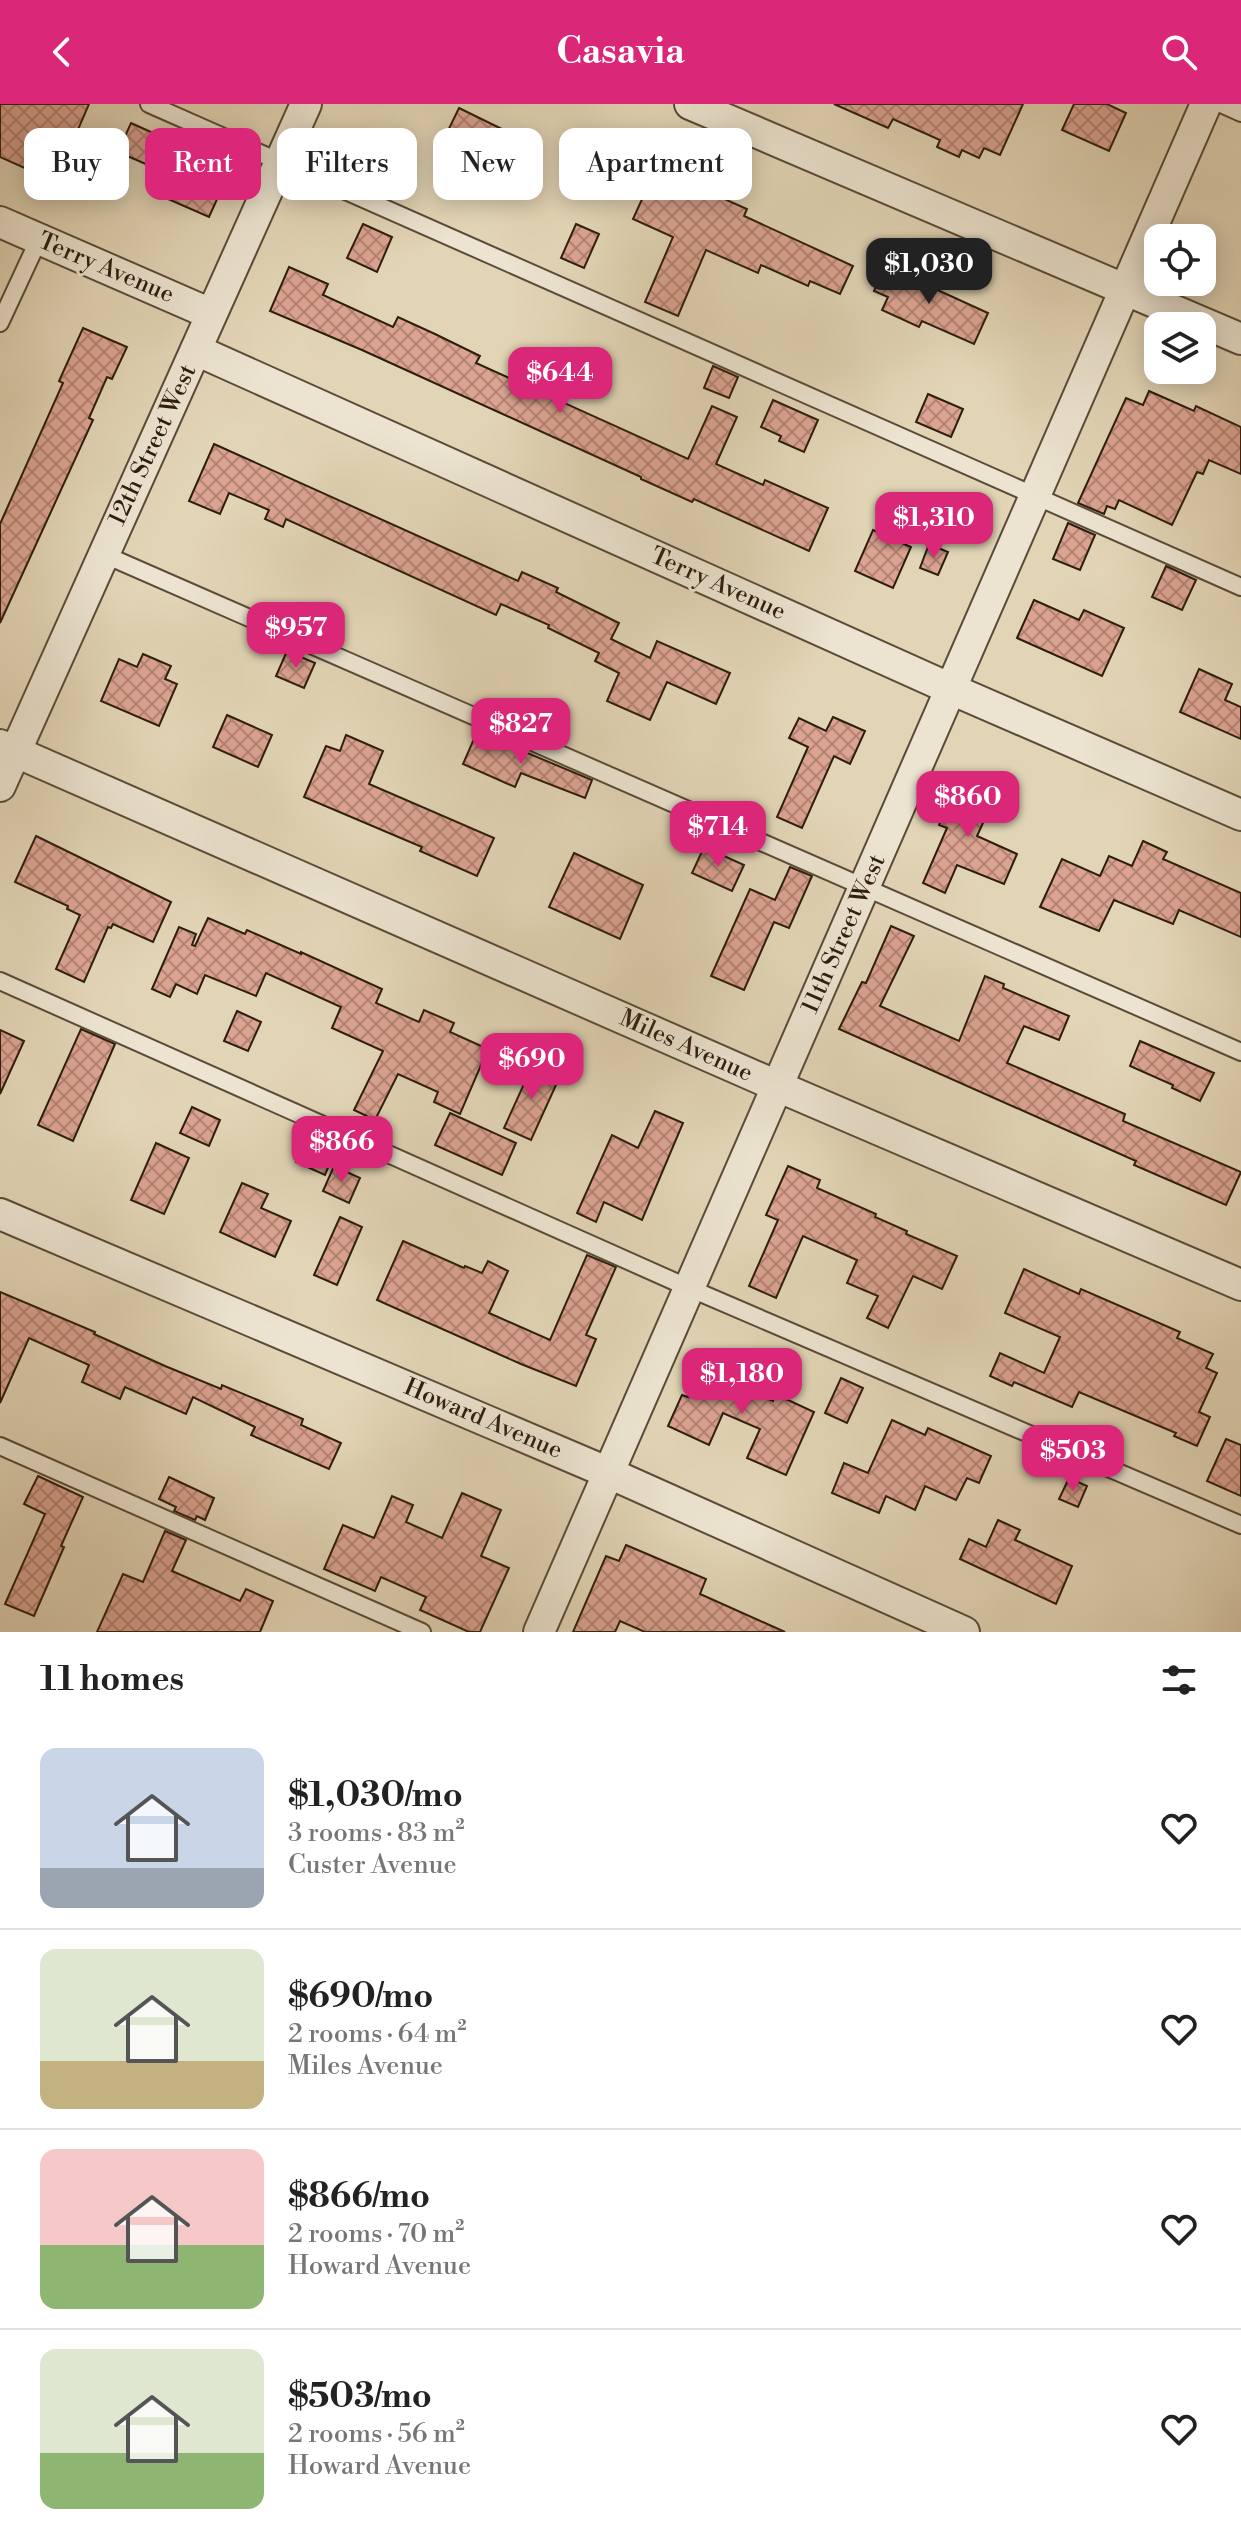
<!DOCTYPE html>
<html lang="en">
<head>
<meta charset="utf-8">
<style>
	body { margin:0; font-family:"Libre Bodoni",serif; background:#f6f6f6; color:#222; height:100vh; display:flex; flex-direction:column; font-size:30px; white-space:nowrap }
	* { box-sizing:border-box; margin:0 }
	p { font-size:26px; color:#767676 }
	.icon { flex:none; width:44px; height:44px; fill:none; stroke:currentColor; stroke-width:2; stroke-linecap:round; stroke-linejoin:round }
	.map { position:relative; height:1528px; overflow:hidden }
	.sheet { display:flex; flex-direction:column; background:#fff; flex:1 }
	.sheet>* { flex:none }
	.hud { position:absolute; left:24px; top:24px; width:800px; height:72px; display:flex; gap:16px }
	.tools { position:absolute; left:1144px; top:120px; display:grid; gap:16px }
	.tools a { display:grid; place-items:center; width:72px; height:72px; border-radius:16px; background:#fff; box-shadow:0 4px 20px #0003; font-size:40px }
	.price { position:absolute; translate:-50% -68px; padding:0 18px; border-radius:16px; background:#db2777; color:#fff; font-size:26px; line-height:52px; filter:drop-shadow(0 2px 4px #0008) }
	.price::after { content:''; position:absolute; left:50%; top:48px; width:24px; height:18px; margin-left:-12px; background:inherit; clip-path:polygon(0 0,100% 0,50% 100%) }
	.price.active { background:#222; color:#fff }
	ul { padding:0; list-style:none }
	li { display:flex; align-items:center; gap:24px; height:200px; padding:0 40px }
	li+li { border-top:2px solid #e0e0e0 }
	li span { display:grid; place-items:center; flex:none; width:224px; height:160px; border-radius:16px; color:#555 }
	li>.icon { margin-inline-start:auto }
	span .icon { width:96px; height:96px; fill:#fffc; stroke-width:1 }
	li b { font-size:34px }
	h2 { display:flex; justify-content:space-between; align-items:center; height:96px; padding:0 40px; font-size:34px }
	.chip { padding:0 28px; border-radius:16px; background:#fff; box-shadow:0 4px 20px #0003; font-size:28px; line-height:72px }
	.chip.active { background:#db2777; color:#fff }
	header { display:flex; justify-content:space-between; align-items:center; height:104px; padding:0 40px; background:#db2777; color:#fff; font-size:36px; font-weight:800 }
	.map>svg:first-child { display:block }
</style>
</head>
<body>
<header><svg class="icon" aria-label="back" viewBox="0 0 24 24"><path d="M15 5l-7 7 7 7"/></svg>Casavia<svg class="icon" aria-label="search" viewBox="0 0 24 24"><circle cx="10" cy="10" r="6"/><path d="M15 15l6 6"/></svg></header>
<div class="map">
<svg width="1241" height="1528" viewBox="0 0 1241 1528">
	<defs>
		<pattern id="building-cross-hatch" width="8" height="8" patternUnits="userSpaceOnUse" patternTransform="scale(2)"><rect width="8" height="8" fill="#dca391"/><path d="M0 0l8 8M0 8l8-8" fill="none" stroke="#b38475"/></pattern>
	</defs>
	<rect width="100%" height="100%" fill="#e2d5b6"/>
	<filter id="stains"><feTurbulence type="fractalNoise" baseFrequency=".0025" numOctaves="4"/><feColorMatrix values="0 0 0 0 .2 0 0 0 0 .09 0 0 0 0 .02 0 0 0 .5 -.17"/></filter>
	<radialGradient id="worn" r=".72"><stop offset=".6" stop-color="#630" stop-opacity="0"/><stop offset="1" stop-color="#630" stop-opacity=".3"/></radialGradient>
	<g fill="url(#building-cross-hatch)" stroke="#2d1d0e" stroke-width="2">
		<path d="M0,0H89L74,35L68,32L49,75L0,53Z"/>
		<path d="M834,0H1023L1000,51L984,44L979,54L962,46L959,53L937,43L940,36L893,15L888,24Z"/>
		<path d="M1074,0H1107L1126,9L1109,47L1062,26Z"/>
		<path d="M459,4L508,28L489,69L439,45Z"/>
		<path d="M131,19L173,38L175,31L194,37L189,54L228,71L209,113L168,95L178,74L118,48Z"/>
		<path d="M364,31L400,47L385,81L349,64Z"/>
		<path d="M653,71L697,91L700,84L747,105L744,112L853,162L840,190L810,177L808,182L761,161L758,169L706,146L678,212L645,198L673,133L633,115Z"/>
		<path d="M363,120L392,133L377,168L347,154Z"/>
		<path d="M576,120L599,130L584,164L561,154Z"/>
		<path d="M885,162L988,209L974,240L922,217L919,223L882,206L888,193L874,187Z"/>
		<path d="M289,163L328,180L323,191L393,223L398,213L435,230L480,252L476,259L688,355L712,302L737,313L716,360L763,381L765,376L828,404L809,447L694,395L692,398L641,375V373L362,246L270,207Z"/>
		<path d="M83,224L127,243L112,275L107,273L89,314L93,316L0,519V420L63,279L59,277Z"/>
		<path d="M713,262L738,273L729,294L704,284Z"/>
		<path d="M1149,287L1194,307L1196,302L1241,323V370L1209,356L1203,370L1197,368L1172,421L1119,396L1115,405L1107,402L1104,410L1078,399L1126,294L1143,301Z"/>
		<path d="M928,290L963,305L951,333L916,318Z"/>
		<path d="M773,296L818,316L804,348L779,337L781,332L761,323Z"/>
		<path d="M214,340L518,477L522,468L558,484L556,488L619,519L611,535L650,554L657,537L730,569L716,600L667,578L650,616L607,597L619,569L595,557L599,549L548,524L549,521L501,500L496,511L286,415L283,423L265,415L269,406L229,389L220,410L189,397Z"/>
		<path d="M1068,419L1095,431L1080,466L1053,455Z"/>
		<path d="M873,426L911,443L893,484L855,467Z"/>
		<path d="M929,440L948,448L938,471L920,464Z"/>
		<path d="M1166,462L1196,476L1182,506L1152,493Z"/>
		<path d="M1034,496L1079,516L1084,506L1124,524L1102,572L1017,534Z"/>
		<path d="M287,547L315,559L304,584L276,572Z"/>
		<path d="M143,550L171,562L165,575L177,580L159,622L101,597L119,555L137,563Z"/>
		<path d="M1199,565L1232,580L1225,596L1241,603V635L1180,608Z"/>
		<path d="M227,611L272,631L258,663L213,643Z"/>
		<path d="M833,613L865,627L850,660L834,652L802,724L777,713L808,643L789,634L799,614L826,627Z"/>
		<path d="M477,628L592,676L585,694L521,669L515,683L463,660Z"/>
		<path d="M346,631L383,647L369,680L494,734L477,772L420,747L422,743L304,693L326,642L340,647Z"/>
		<path d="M961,672L997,688L977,732L1017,750L1004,780L957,761L945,789L923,779L947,724L939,721Z"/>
		<path d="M36,732L171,798L153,838L113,820L111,824L108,823L84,878L56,865L80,811L67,805L68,802L15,778Z"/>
		<path d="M1143,737L1167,748L1163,755L1241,789V833L1179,806L1173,820L1114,796L1099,827L1040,803L1062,755L1100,772L1109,752L1132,762Z"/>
		<path d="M704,743L744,761L732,787L692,769Z"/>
		<path d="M574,749L643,781L620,835L549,803Z"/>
		<path d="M790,763L812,772L789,824L774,818L744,886L711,872L750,785L775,796Z"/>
		<path d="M208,814L245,830L247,826L301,850V848L382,885L376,899L419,918L424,906L454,919L450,928L488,945L460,1010L434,998L438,988L398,970L375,1016L354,1006L383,947L332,924L341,903L266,869L256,892L205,871L197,890L176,880L170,893L152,885L179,823L196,830L192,841L195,842Z"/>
		<path d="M891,822L914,832L880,902L959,937L985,872L1004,880L1003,884L1069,912L1059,936L1024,922L1007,959L1125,1010L1123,1017L1241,1068L1226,1101L1134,1061L1136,1057L839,925L862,878L866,879Z"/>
		<path d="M237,907L261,918L248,947L224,937Z"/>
		<path d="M81,925L115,940L73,1037L38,1021Z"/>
		<path d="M0,926L24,937L0,990Z"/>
		<path d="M1140,937L1214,969L1200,997L1172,984L1173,981L1130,962Z"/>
		<path d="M534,958L561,970L531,1036L504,1024Z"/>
		<path d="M192,1003L220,1016L209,1042L180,1029Z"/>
		<path d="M655,1007L683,1019L642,1116L604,1098L596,1118L577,1109L612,1031L638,1044Z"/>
		<path d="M450,1009L516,1039L502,1071L435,1041Z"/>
		<path d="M310,1027L338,1040L325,1071L296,1058Z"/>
		<path d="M156,1039L189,1054L164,1110L131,1096Z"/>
		<path d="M334,1062L360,1074L349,1099L323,1087Z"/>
		<path d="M788,1062L820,1076L817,1084L876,1110L875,1113L907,1127L906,1130L957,1152L942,1185L913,1172L888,1224L867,1214L878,1192L847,1179L857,1156L803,1132L776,1194L749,1182L778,1116L766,1111Z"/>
		<path d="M242,1079L268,1090L261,1104L291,1117L275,1153L220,1128Z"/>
		<path d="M340,1113L362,1123L337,1181L314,1171Z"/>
		<path d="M403,1137L464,1164L465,1162L482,1169L488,1157L508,1167L489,1209L550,1236L587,1151L616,1163L586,1231L596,1235L576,1282L521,1260L377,1196Z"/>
		<path d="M1024,1165L1079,1190L1081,1185L1180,1228L1177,1234L1213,1250L1206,1264L1217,1269L1199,1308L1210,1313L1197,1342L1174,1332L1176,1329L1079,1288L1072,1303L1014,1278L1012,1282L990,1272L1000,1249L1044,1269L1060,1233L1005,1209Z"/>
		<path d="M0,1188L95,1228L94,1230L165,1262L221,1285L222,1281L303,1315L301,1321L341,1339L329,1365L251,1331L255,1323L193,1293L186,1310L125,1283L120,1295L82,1278L89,1261L29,1234L0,1299Z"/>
		<path d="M707,1252L730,1262L724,1275L773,1297L775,1290L814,1308L786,1371L747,1354L760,1325L723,1309L709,1341L668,1322L682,1291L688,1293Z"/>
		<path d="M841,1274L863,1284L847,1319L825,1309Z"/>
		<path d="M892,1316L925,1331L928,1324L991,1352L979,1379L967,1374L956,1396L925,1382L915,1406L886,1392L879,1409L832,1389L844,1359L868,1369Z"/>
		<path d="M1226,1335L1241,1341V1392L1207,1377Z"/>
		<path d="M38,1372L83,1393L61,1442L64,1443L34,1512L5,1500L45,1410L24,1400Z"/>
		<path d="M169,1373L214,1394L205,1416L197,1412L195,1416L174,1407L176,1403L159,1395Z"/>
		<path d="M1069,1374L1087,1382L1078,1403L1059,1395Z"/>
		<path d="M462,1389L501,1406L481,1452L509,1464L480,1528H469L420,1506L426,1493L381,1473L375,1487L324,1465L343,1421L374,1434L392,1392L413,1401L406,1418L442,1434Z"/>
		<path d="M998,1416L1020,1426L1015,1436L1072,1462L1056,1500L960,1455L969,1435L986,1443Z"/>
		<path d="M165,1427L186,1436L172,1467L240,1497L246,1485L273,1497L260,1528H97L123,1470L143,1478Z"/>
		<path d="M626,1441L706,1475L700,1490L785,1528H645L620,1517L615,1528H573L606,1452L619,1457Z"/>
	</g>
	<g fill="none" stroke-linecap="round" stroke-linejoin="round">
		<g stroke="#5a4b38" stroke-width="20">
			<g id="lane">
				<path d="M149,0L1241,483"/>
				<path d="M1221,0L1241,9"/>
				<path d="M0,219L39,135"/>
				<path d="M103,450L1241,948"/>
				<path d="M0,877L689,1184L1241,1421"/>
				<path d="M0,1342L422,1528"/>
			</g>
		</g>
		<g stroke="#5a4b38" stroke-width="34">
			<g id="street">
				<path d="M690,0L1241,235"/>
				<path d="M0,118L211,210"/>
				<path d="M196,246L951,585L1241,711"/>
				<path d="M0,641L777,982L1241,1181"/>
				<path d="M0,682L306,0"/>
				<path d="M0,1110L609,1369L964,1528"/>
				<path d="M539,1528L1206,0"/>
			</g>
		</g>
		<use href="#lane" stroke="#ece4d0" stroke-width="16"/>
		<use href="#street" stroke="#ece4d0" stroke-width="30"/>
	</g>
	<g text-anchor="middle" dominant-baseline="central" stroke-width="6" stroke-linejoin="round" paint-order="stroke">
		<g font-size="24" fill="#2d1d0e" stroke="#ece4d0">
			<text transform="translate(106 164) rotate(23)">Terry Avenue</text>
			<text transform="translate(153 341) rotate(-65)">12th Street West</text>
			<text transform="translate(718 480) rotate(24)">Terry Avenue</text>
			<text transform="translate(844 830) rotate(-66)">11th Street West</text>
			<text transform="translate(686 942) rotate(24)">Miles Avenue</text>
			<text transform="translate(483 1315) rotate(23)">Howard Avenue</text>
		</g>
	</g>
	<rect width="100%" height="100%" filter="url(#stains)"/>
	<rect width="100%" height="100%" fill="url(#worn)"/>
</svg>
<div class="tools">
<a><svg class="icon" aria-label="locate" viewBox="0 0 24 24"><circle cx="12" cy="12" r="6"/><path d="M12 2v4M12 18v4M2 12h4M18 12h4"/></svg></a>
<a><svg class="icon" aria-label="layers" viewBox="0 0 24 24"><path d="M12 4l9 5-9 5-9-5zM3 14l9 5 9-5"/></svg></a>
</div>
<b class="price active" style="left:929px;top:202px">$1,030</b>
<b class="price" style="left:560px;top:311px">$644</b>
<b class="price" style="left:934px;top:456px">$1,310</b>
<b class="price" style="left:296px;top:566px">$957</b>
<b class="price" style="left:521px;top:662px">$827</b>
<b class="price" style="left:968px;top:735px">$860</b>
<b class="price" style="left:718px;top:765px">$714</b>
<b class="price" style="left:532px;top:997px">$690</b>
<b class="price" style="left:342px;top:1080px">$866</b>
<b class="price" style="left:742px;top:1312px">$1,180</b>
<b class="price" style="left:1073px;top:1389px">$503</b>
<div class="hud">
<a class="chip">Buy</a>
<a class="chip active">Rent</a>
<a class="chip">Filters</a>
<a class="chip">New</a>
<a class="chip">Apartment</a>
</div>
</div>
<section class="sheet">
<h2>11 homes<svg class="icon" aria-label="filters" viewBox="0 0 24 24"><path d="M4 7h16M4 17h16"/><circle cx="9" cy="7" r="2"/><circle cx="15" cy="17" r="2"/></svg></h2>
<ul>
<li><span style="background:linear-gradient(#c9d6e8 75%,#9aa5b1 0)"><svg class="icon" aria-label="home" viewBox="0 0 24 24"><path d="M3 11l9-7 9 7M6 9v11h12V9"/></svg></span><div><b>$1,030/mo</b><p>3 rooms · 83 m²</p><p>Custer Avenue</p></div><svg class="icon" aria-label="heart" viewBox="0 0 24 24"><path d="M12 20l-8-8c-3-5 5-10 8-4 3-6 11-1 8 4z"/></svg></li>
<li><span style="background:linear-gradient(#dfe7d0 70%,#c2b280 0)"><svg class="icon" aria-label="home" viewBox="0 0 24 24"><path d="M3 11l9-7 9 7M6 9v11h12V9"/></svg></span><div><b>$690/mo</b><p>2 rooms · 64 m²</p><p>Miles Avenue</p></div><svg class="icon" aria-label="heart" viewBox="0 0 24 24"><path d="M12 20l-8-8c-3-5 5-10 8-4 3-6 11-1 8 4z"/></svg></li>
<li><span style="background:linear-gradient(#f6c9c9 60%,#8fb573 0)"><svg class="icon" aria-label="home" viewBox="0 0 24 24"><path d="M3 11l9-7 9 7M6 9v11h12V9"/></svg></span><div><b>$866/mo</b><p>2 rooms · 70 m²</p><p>Howard Avenue</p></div><svg class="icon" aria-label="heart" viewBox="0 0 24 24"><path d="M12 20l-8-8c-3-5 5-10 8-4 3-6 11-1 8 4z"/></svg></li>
<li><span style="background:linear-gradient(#dfe7d0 65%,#8fb573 0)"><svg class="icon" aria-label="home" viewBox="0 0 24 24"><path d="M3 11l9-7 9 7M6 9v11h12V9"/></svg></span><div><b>$503/mo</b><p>2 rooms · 56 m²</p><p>Howard Avenue</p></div><svg class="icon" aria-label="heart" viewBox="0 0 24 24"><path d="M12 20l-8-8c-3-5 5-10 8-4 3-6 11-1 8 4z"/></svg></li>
</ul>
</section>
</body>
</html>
